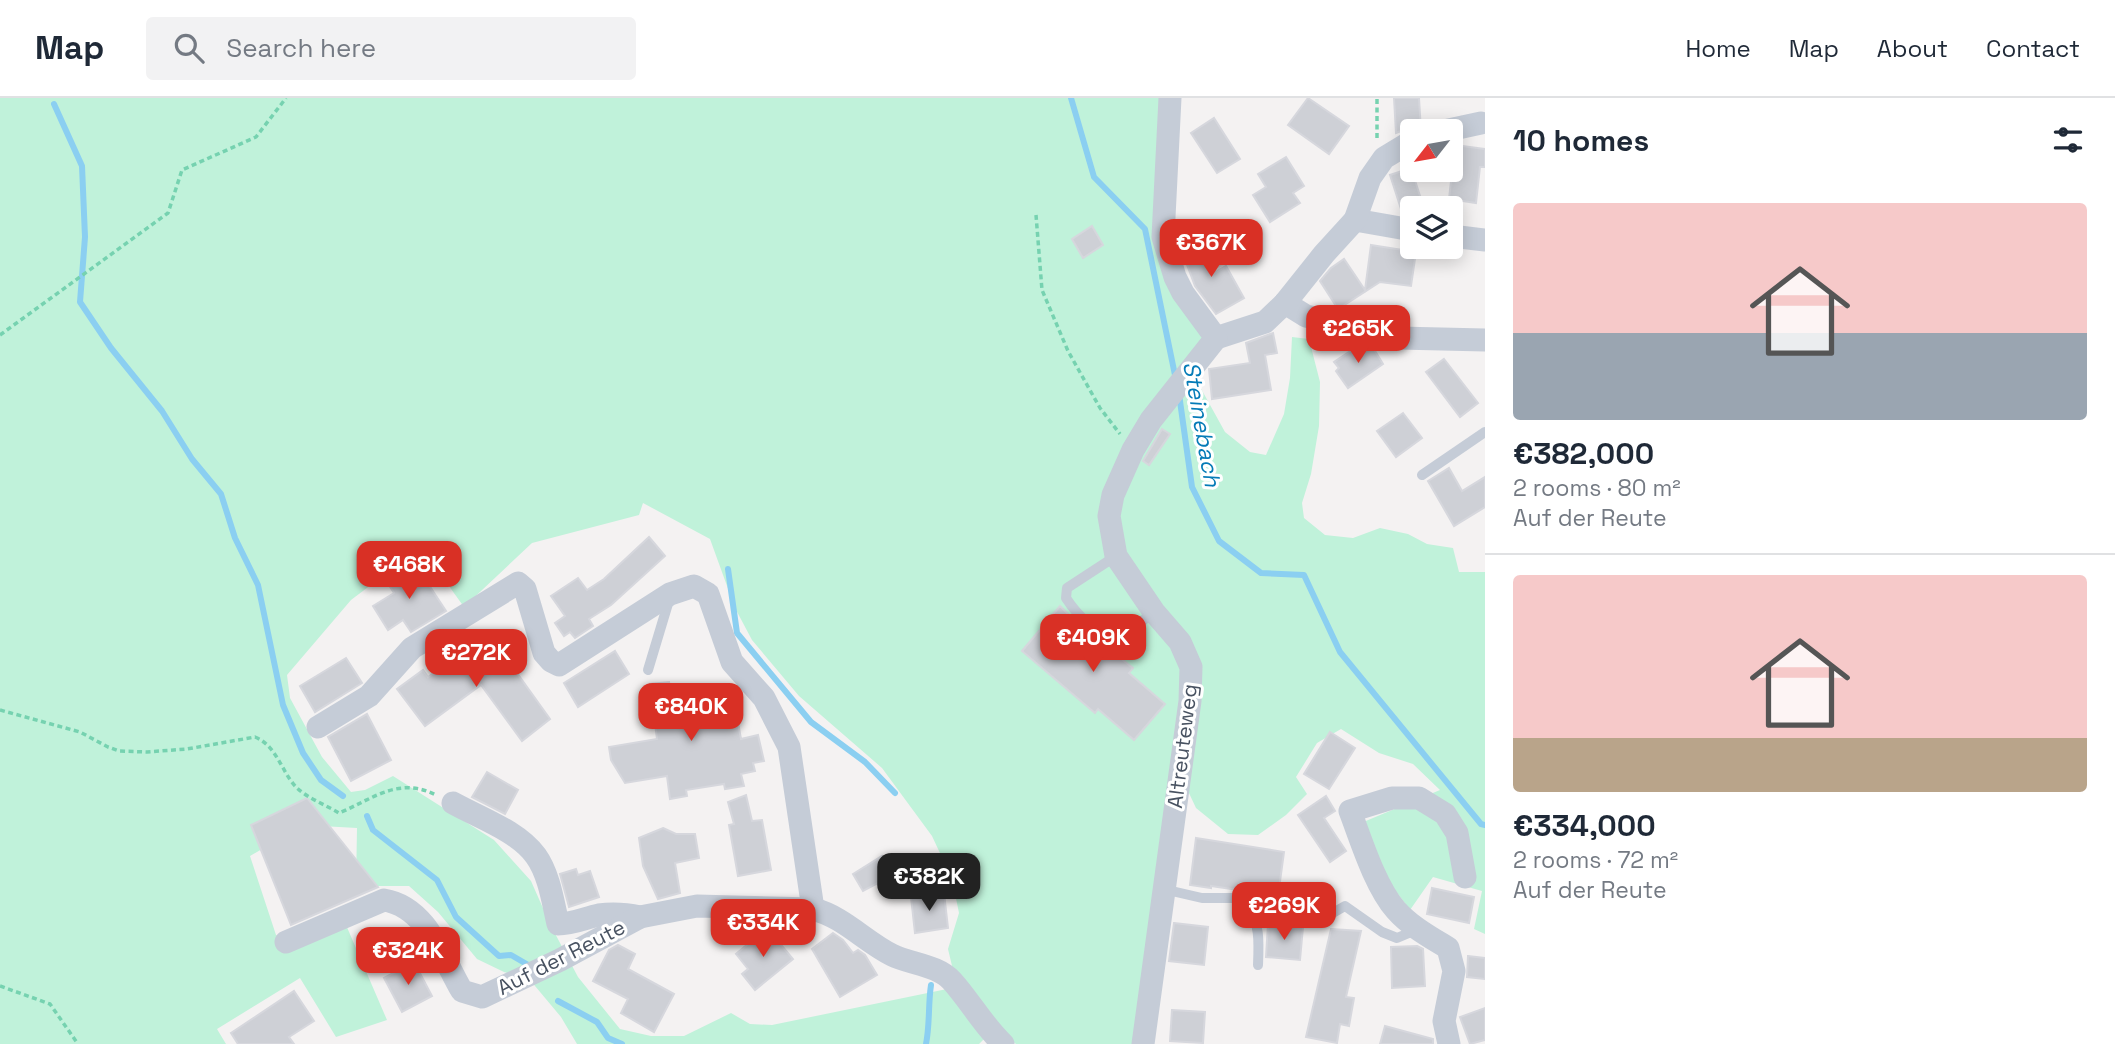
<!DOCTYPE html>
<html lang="en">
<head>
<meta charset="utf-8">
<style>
	body { margin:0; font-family:"Space Grotesk",sans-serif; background:#f2f2f3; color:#1f2937; height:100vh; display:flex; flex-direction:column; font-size:26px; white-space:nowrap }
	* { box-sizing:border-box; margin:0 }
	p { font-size:23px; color:#747a83 }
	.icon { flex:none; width:38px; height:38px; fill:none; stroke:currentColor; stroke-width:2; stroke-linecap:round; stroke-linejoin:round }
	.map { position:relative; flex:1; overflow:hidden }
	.drawer { display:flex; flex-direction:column; background:#fff; width:630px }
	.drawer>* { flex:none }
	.needle { width:46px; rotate:239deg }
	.fabs { position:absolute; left:1400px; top:21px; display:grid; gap:14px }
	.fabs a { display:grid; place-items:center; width:63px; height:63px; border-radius:7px; background:#fff; box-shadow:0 4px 18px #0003; font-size:35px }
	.price { position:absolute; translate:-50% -60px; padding:0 16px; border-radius:14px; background:#d93025; color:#fff; font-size:23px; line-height:46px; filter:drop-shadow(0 2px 4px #0008) }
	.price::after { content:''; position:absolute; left:50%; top:42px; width:21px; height:16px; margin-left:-10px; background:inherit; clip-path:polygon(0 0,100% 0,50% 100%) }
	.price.current { background:#222; color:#fff }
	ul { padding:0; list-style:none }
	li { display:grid; align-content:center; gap:14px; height:371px; padding:0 28px }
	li+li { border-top:2px solid #e0e1e3 }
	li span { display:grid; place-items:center; height:217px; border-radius:7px; color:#555 }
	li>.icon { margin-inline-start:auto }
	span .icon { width:126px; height:126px; fill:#fffc; stroke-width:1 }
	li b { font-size:30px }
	h2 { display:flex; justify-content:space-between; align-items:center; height:84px; padding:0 28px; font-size:30px }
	header { display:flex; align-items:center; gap:42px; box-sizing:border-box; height:98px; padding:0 35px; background:#fff; border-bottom:2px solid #e0e1e3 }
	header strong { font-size:33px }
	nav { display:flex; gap:38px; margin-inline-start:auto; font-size:24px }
	.search { width:490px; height:63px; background:#f2f2f3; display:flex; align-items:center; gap:18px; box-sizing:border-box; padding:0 24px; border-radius:7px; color:#747a83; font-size:26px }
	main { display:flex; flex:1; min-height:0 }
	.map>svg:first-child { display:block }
</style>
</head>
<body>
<header>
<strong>Map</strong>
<div class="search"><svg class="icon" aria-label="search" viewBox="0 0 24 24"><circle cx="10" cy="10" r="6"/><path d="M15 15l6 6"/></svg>Search here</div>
<nav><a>Home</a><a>Map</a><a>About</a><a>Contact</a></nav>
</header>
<main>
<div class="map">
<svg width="1485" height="946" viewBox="0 0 1485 946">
	<rect width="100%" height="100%" fill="#f4f2f2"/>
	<path fill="#c0f2da" d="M0,0H1165L1155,114L1208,239L1199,287L1225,334L1250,354L1266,357L1284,316L1290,280L1292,239L1309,241L1320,284L1319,328L1311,376L1302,405L1304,420L1325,437L1353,440L1380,430L1408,436L1427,446L1453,450L1459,474H1485V836L1474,831L1482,793L1433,779L1410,812L1380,772L1361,725L1440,692L1413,666L1379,655L1341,631L1317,645L1296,679L1307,696L1286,717L1258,737L1228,736L1196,710L1188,693L1136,946H1016L995,930L953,872L948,851L959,815L952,781L932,738L882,670L799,598L752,542L735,510L710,441L643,405L639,417L532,445L464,509L421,449L351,502L287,577L290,600L322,659L351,694L365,692L393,678L494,742L531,783L550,826L578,879L620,931L651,938H684L731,915L750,926L772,927L947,891L986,939L979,946H577L561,919L530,882L504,874L477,861L438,814L409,788H356L357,730L303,727L250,758L276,837L296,843L346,827L387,922L336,939L300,880L217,931L226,946H0Z"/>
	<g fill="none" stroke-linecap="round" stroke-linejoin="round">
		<g stroke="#8bcff1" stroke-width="6">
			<path d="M1071,0L1094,79L1145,131L1176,282"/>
			<path d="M54,6L82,68L85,139L80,204L111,250L162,313L192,361L221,396L235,440L258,487L283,607L303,655L321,682L343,698"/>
			<path d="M1179,296L1192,389L1219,443L1261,475L1304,477L1340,554L1481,726L1485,727"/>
			<path d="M728,471L737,535L811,624L865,664L895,695"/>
			<path d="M367,718L373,732L437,782L456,819L499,858L511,857L530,868"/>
			<path d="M558,903L597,924L608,940L622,946"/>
			<path d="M926,946C930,926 928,907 931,887"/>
		</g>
	</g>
	<g fill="#ced0d6" stroke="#d6d7dd" stroke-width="2">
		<path d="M1308,0L1349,28L1329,56L1288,27Z"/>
		<path d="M1394,0H1419L1421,33L1411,29L1396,35Z"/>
		<path d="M1214,20L1240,61L1217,75L1191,35Z"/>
		<path d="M1455,47L1485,51V69H1480L1476,105L1449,101Z"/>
		<path d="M1286,59L1304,88L1293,95L1300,105L1270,124L1253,97L1266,89L1258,76Z"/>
		<path d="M1411,70L1422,104L1401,111L1390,77Z"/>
		<path d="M1092,128L1103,147L1083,160L1072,141Z"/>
		<path d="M1198,141L1214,175L1226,168L1244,200L1216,216L1195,188L1180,148Z"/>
		<path d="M1371,147L1416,154L1411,188L1380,184L1338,211L1320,183L1331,170L1344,161L1365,192Z"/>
		<path d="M1273,235L1277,255L1265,257L1271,292L1212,301L1209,271L1250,265L1246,245Z"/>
		<path d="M1361,246L1367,250L1372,248L1383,266L1348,290L1336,273L1339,270L1334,264Z"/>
		<path d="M1444,261L1478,305L1460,319L1426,274Z"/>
		<path d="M1403,315L1422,340L1396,359L1377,333Z"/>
		<path d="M1162,331L1170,336L1149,367L1143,363Z"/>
		<path d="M1449,370L1462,393L1485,379V409L1454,428L1428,383Z"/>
		<path d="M649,439L665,458L611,507L589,521L593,528L575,540L570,534L564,538L555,525L565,518L551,498L578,480L587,492L604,481Z"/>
		<path d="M415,466L446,513L411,534L403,522L388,532L373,508L394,495L387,484Z"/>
		<path d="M1060,508L1083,531L1133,570L1129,575L1165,606L1134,642L1098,611L1095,615L1022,553Z"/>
		<path d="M469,540L479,554L494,543L550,621L522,643L481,587L425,628L397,591L423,572L428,579L458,557L456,554Z"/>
		<path d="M615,553L629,576L578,609L564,585Z"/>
		<path d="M346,560L362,585L315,614L300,588Z"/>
		<path d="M669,584L671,597L714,589L715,594L732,591L741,641L758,637L764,663L753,665L755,673L741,676L744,688L725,691L724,686L686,692L687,698L670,701L667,678L625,685L611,662L609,649L657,641L650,586Z"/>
		<path d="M367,616L391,662L351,683L328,639Z"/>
		<path d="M1330,634L1355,650L1329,691L1304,676Z"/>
		<path d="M487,674L518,692L505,716L472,699Z"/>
		<path d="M746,697L752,723L762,722L771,772L738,778L729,727L734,726L728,704Z"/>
		<path d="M1326,698L1335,713L1324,720L1346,753L1330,764L1298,717Z"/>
		<path d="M307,700L378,789L291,827L251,727Z"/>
		<path d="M663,730L676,736H695L699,760L675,765L680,795L658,801L643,768L639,740Z"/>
		<path d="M1196,740L1284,754L1278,798L1211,788V790L1190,787Z"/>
		<path d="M882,758L893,777L863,793L853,776Z"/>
		<path d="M576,771L578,777L590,773L599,799L569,809L560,776Z"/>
		<path d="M1432,790L1474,799L1469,825L1427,816Z"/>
		<path d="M944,795L948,830L915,835L911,799Z"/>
		<path d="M1174,825L1208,829L1204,867L1169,863Z"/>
		<path d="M1268,826L1303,829L1300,862L1266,859Z"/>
		<path d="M767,830L793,861L755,892L742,876L748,871L736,856Z"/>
		<path d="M1331,831L1361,833L1346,899L1354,900L1349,928L1340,926L1337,945L1306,939Z"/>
		<path d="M833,835L843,842L853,855L858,852L865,857L877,877L840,899L812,851Z"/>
		<path d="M618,847L635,856L628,871L674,896L654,934L621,915L628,901L593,883L609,852Z"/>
		<path d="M1417,848L1423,851L1425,888L1392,890L1391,849Z"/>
		<path d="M1468,858L1485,860V881L1467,879Z"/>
		<path d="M414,864L432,898L402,914L384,880Z"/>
		<path d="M294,893L314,923L289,939L294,946H238L231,935Z"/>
		<path d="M1485,910V942L1470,946L1460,919Z"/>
		<path d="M1172,912L1205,914L1203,945L1170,943Z"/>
		<path d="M1385,928L1433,941V946H1380Z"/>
	</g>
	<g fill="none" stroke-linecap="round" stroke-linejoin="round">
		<g stroke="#76d2b0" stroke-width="3.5" stroke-dasharray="5 3.5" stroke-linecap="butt">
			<path d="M1377,40V0"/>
			<path d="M1036,117L1042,192L1068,253L1100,310L1120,336"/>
			<path d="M0,237L168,115L182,72L256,39L286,0"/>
			<path d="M0,612L80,634L108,649L119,653L147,654L187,651L255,639C277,648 281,673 296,689C307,700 326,707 339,715C373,701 398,678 436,697"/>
			<path d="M0,888L50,906L78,946"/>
		</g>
		<g stroke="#c5ccd7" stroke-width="10">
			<path d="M1422,377L1485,334"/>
			<path d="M1116,458L1067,490L1066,500C1079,520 1094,532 1116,543L1154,514"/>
			<path d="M648,572L670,499"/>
			<path d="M1163,791L1202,800H1233L1247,805C1260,825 1259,844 1258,867"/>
			<path d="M1331,816L1345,808L1382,834L1397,840L1416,832"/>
		</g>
		<g stroke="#c5ccd7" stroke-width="23">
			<path d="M1444,33L1481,25"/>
			<path d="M1355,122L1412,132"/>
			<path d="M1451,138L1485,142"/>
			<path d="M1285,205L1306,218L1398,240L1485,242"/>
			<path d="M1216,240L1265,224L1285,205L1324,156L1355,122L1370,80L1384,60L1412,43"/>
			<path d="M318,629L369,598L412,550L518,485L525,491L544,555L551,563L559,567L670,496L694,488L708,496L732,564L764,600L789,649L813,811"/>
			<path d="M453,705C480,720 518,733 536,758C549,776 553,804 558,826C573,826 585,820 599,817C613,815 626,816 640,819"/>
			<path d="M286,844L384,802C427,809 442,859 462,893L482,899L560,862L640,819L697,808L813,811C844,819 864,843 892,857C910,866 938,867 952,883C970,903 983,927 1003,946"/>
			<path d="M1143,946L1190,603L1191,569L1180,544L1154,514L1116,458L1109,418L1113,397L1133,352L1151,322L1216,240L1183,195L1175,179L1163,139L1170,0"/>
			<path d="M1449,946L1444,923L1454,873L1448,850C1430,839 1410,828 1396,812C1375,788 1361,742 1350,713L1392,700H1419L1445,716L1457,735L1465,779"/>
		</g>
	</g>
	<g text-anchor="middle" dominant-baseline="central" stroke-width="6" stroke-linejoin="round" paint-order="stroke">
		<g font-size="21" fill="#485261" stroke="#fff">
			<text transform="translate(1182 648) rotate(-83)">Altreuteweg</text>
			<text transform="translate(561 859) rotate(-27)">Auf der Reute</text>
		</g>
		<g font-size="23" font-style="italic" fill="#057bb7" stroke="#fff">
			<text transform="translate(1202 326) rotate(80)">Steinebach</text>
		</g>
	</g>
</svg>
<div class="fabs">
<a><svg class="needle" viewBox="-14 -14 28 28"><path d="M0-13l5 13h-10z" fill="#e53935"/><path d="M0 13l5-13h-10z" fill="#747a83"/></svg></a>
<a><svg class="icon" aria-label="layers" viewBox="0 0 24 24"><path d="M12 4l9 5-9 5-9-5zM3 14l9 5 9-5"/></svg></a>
</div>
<b class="price" style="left:1211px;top:181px">€367K</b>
<b class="price" style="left:1358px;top:267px">€265K</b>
<b class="price" style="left:409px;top:503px">€468K</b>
<b class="price" style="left:1093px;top:576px">€409K</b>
<b class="price" style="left:476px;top:591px">€272K</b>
<b class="price" style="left:691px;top:645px">€840K</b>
<b class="price current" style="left:929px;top:815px">€382K</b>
<b class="price" style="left:1284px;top:844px">€269K</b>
<b class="price" style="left:763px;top:861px">€334K</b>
<b class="price" style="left:408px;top:889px">€324K</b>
</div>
<section class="drawer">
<h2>10 homes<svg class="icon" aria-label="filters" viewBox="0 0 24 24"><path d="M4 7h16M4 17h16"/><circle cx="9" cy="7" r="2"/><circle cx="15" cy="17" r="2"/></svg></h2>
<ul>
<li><span style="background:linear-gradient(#f6c9c9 60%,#9aa5b1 0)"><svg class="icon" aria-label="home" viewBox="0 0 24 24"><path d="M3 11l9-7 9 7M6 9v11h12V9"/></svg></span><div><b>€382,000</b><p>2 rooms · 80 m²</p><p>Auf der Reute</p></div></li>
<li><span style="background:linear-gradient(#f6c9c9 75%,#b9a48a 0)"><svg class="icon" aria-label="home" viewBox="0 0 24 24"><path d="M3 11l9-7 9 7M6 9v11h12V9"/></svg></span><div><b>€334,000</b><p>2 rooms · 72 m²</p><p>Auf der Reute</p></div></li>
</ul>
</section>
</main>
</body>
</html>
